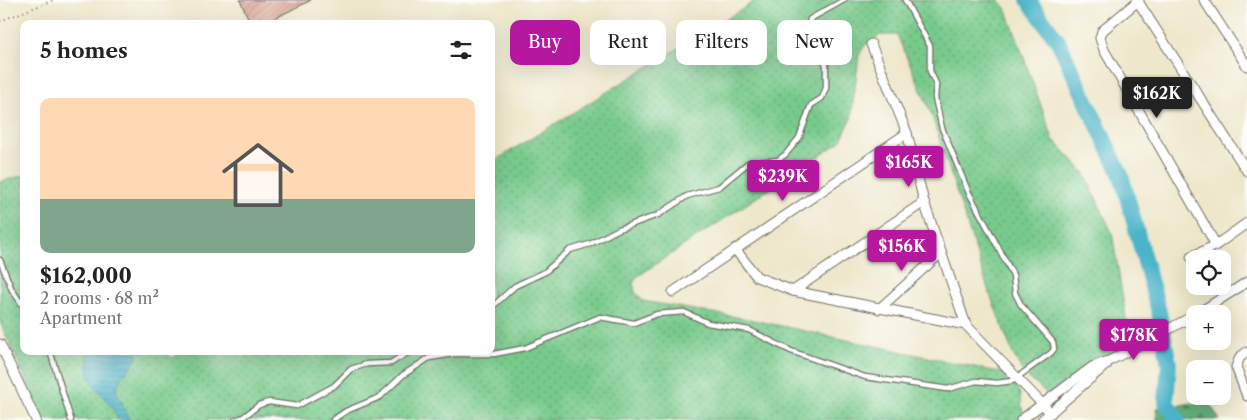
<!DOCTYPE html>
<html lang="en">
<head>
<meta charset="utf-8">
<style>
	body { margin:0; font-family:"Libre Caslon Text",serif; background:#f2f2f2; color:#222; height:100vh; display:flex; flex-direction:column; font-size:19px; white-space:nowrap }
	* { box-sizing:border-box; margin:0 }
	p { font-size:16px; color:#767676 }
	.icon { flex:none; width:28px; height:28px; fill:none; stroke:currentColor; stroke-width:2; stroke-linecap:round; stroke-linejoin:round }
	.map { position:relative; flex:1; overflow:hidden }
	.sheet { position:absolute; left:20px; top:20px; width:475px; height:335px; display:flex; flex-direction:column; background:#fff; border-radius:10px; box-shadow:0 5px 20px #0002 }
	.sheet>* { flex:none }
	.banner { position:absolute; left:510px; top:20px; width:475px; height:45px; display:flex; gap:10px }
	.tools { position:absolute; left:1186px; top:250px; display:grid; gap:10px }
	.tools a { display:grid; place-items:center; width:45px; height:45px; border-radius:10px; background:#fff; box-shadow:0 5px 20px #0002; font-size:25px }
	.price { position:absolute; translate:-50% -42px; padding:0 11px; border-radius:5px; background:#b5179e; color:#fff; font-size:16px; line-height:32px; filter:drop-shadow(0 1px 2px #0008) }
	.price::after { content:''; position:absolute; left:50%; top:30px; width:15px; height:11px; margin-left:-8px; background:inherit; clip-path:polygon(0 0,100% 0,50% 100%) }
	.price.selected { background:#222; color:#fff }
	ul { padding:0; list-style:none }
	li { display:grid; align-content:center; gap:10px; height:265px; padding:0 20px }
	li+li { border-top:1px solid #e0e0e0 }
	li span { display:grid; place-items:center; height:155px; border-radius:10px; color:#555 }
	li>.icon { margin-inline-start:auto }
	span .icon { width:90px; height:90px; fill:#fffc; stroke-width:1 }
	li b { font-size:21px }
	h2 { display:flex; justify-content:space-between; align-items:center; height:60px; padding:0 20px; font-size:21px }
	.chip { padding:0 18px; border-radius:10px; background:#fff; box-shadow:0 5px 20px #0002; font-size:18px; line-height:45px }
	.chip.selected { background:#b5179e; color:#fff }
	.map>svg:first-child { display:block }
</style>
</head>
<body>
<div class="map">
<svg width="1247" height="420" viewBox="0 0 1247 420">
	<defs>
		<pattern id="grass-dots" width="8" height="8" patternUnits="userSpaceOnUse" patternTransform="scale(1.25)"><rect width="8" height="8" fill="#78ca8c"/><path d="M2 2h.1M6 6h.1" fill="none" stroke="#63a473" stroke-width="1.8" stroke-linecap="round"/></pattern>
		<pattern id="forest-firs" width="22" height="20" patternUnits="userSpaceOnUse" patternTransform="scale(1.25)"><rect width="22" height="20" fill="#62ae78"/><path d="M5 1l3.5 6h-7zM16 11l3.5 6h-7z" fill="#518e63"/></pattern>
		<pattern id="water-rules" width="6" height="5" patternUnits="userSpaceOnUse" patternTransform="scale(1.25)"><rect width="6" height="5" fill="#4bb4c9"/><path d="M0 2.5h6" fill="none" stroke="#3f93a3"/></pattern>
		<pattern id="building-hatch" width="6" height="6" patternUnits="userSpaceOnUse" patternTransform="scale(1.25)"><rect width="6" height="6" fill="#d99d8e"/><path d="M-1 1l2-2M0 6l6-6M5 7l2-2" fill="none" stroke="#b08074"/></pattern>
	</defs>
	<rect width="100%" height="100%" fill="#fdfcf7"/>
	<filter id="ink" filterUnits="userSpaceOnUse"><feTurbulence type="fractalNoise" baseFrequency=".02" numOctaves="2"/><feDisplacementMap in="SourceGraphic" scale="10" xChannelSelector="R" yChannelSelector="G"/><feConvolveMatrix kernelMatrix="1 2 1 2 8 2 1 2 1" color-interpolation-filters="sRGB"/></filter>
	<filter id="wash" filterUnits="userSpaceOnUse"><feTurbulence type="fractalNoise" baseFrequency=".0096" numOctaves="4" result="noise"/><feDisplacementMap in="SourceGraphic" scale="20" xChannelSelector="R" yChannelSelector="G"/><feGaussianBlur stdDeviation="1.12" result="paint"/><feColorMatrix in="noise" values="0 0 0 0 0 0 0 0 0 0 0 0 0 0 0 0 0 1.4 0 .05"/><feComposite in="paint" operator="in"/></filter>
	<g filter="url(#wash)">
		<rect width="100%" height="100%" fill="#eee7cb"/>
		<path fill="url(#grass-dots)" stroke="#527a5c" d="M757,0H999L1006,8L1053,139L1084,172L1112,233L1130,341L1051,397L1024,374L1013,354L989,292L931,113L897,35H880L865,45L859,55L851,119L840,142L638,276L633,283L635,292L643,301L753,320L1003,373L1019,391L1024,418L1020,420H44L0,322V182L24,175V351H166L172,358L183,351H491V163Z"/>
		<path fill="url(#forest-firs)" stroke="#466c52" d="M1208,401L1220,420H1157L1156,408Z"/>
		<path fill="url(#water-rules)" stroke="#3b707a" d="M86,351H138C137,366 119,375 116,390L129,420H118C114,403 98,395 91,379C87,371 89,360 86,351Z"/>
		<g fill="none" stroke-linecap="round" stroke-linejoin="round">
			<path stroke="#4bb4c9" stroke-width="16" d="M1028,0L1058,41L1121,175L1159,312L1169,364L1166,402L1177,420"/>
		</g>
		<g id="blocks">
			<path fill="url(#building-hatch)" d="M240,0H311L263,24H251Z"/>
		</g>
	</g>
	<g filter="url(#ink)">
		<use href="#blocks" fill-opacity="0" stroke="#6f6d63" stroke-width="1"/>
		<g fill="none" stroke-linecap="round" stroke-linejoin="round">
			<g stroke="#6f6d63" stroke-width="7">
				<g id="lane">
					<path d="M0,260L12,290L24,307"/>
					<path d="M491,308L515,286L545,272L570,250L590,244L619,229L658,215L687,196L719,187L748,163L778,160L786,154L799,138L811,105L822,98L826,88V65L820,52L807,35L810,19L844,0"/>
					<path d="M50,351L71,420"/>
					<path d="M235,420L242,418L259,405L269,402L297,406L334,386L351,369L367,364L391,363L410,351"/>
					<path d="M333,420L346,411L380,397L403,375L429,358L454,354H494L525,348L600,317L634,323L657,314L684,312L708,323L749,330L791,351L865,377L948,389L976,381L997,383L1012,381L1051,353L1054,349L1053,342L1021,305L1015,293L1013,275L968,191L942,128L935,98L936,84L930,71V46L905,0"/>
				</g>
			</g>
			<g stroke="#6f6d63" stroke-width="11">
				<g id="street">
					<path d="M1137,0L1247,171"/>
					<path d="M1139,0L1102,31L1100,38L1104,50L1216,245"/>
					<path d="M1204,0L1247,66"/>
					<path d="M871,44L907,133L924,202L966,325L1051,413"/>
					<path d="M735,249L757,277L793,291L966,325"/>
					<path d="M1191,257L1216,245L1247,223"/>
					<path d="M793,291L924,202"/>
					<path d="M673,292L907,133"/>
					<path d="M879,309L941,253"/>
					<path d="M1197,314L1247,282"/>
					<path d="M0,344L36,420"/>
					<path d="M1247,352L1240,357L1236,367L1247,396"/>
					<path d="M1021,420L1092,367L1111,360L1195,315"/>
					<path d="M1042,420L1107,364"/>
				</g>
			</g>
			<path stroke="#6f6d63" stroke-width="2" stroke-dasharray="1 4" stroke-linecap="butt" d="M0,21L54,0"/>
			<use href="#lane" stroke="#fff" stroke-width="4.5"/>
			<use href="#street" stroke="#fff" stroke-width="9"/>
		</g>
	</g>
</svg>
<div class="tools">
<a><svg class="icon" aria-label="locate" viewBox="0 0 24 24"><circle cx="12" cy="12" r="6"/><path d="M12 2v4M12 18v4M2 12h4M18 12h4"/></svg></a>
<a>+</a>
<a>−</a>
</div>
<b class="price selected" style="left:1157px;top:119px">$162K</b>
<b class="price" style="left:909px;top:188px">$165K</b>
<b class="price" style="left:783px;top:202px">$239K</b>
<b class="price" style="left:902px;top:272px">$156K</b>
<b class="price" style="left:1134px;top:361px">$178K</b>
<div class="banner">
<a class="chip selected">Buy</a>
<a class="chip">Rent</a>
<a class="chip">Filters</a>
<a class="chip">New</a>
</div>
<section class="sheet">
<h2>5 homes<svg class="icon" aria-label="filters" viewBox="0 0 24 24"><path d="M4 7h16M4 17h16"/><circle cx="9" cy="7" r="2"/><circle cx="15" cy="17" r="2"/></svg></h2>
<ul>
<li><span style="background:linear-gradient(#ffd9b3 65%,#7fa58c 0)"><svg class="icon" aria-label="home" viewBox="0 0 24 24"><path d="M3 11l9-7 9 7M6 9v11h12V9"/></svg></span><div><b>$162,000</b><p>2 rooms · 68 m²</p><p>Apartment</p></div></li>
</ul>
</section>
</div>
</body>
</html>
